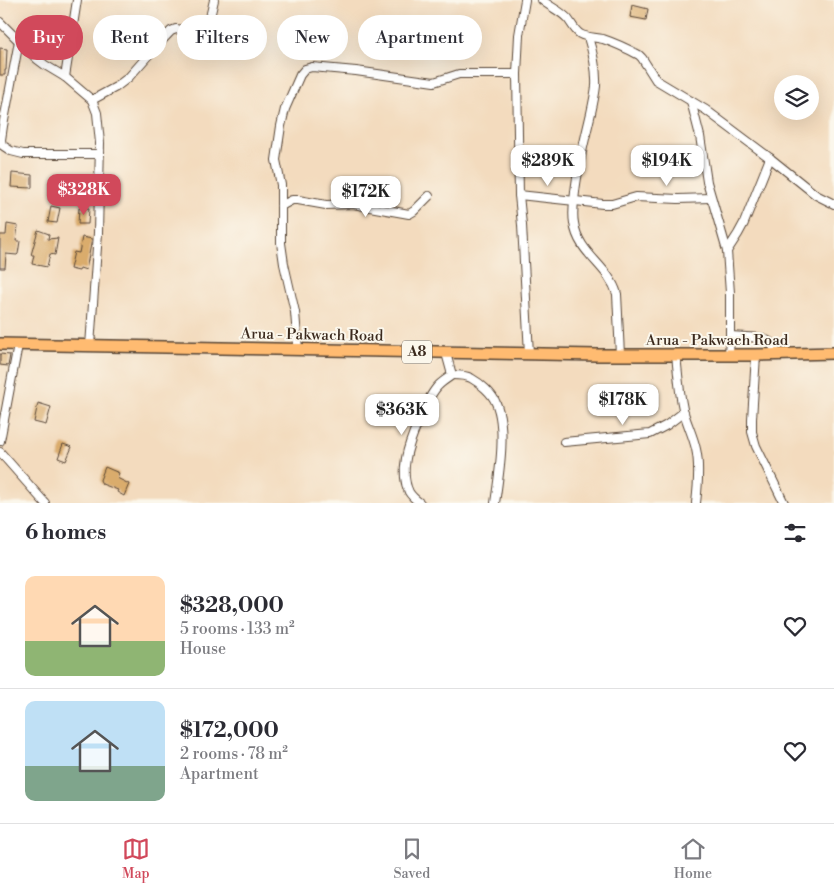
<!DOCTYPE html>
<html lang="en">
<head>
<meta charset="utf-8">
<style>
	body { margin:0; font-family:"Libre Bodoni",serif; background:#f7f7f7; color:#2b2b33; height:100vh; display:flex; flex-direction:column; font-size:19px; white-space:nowrap }
	* { box-sizing:border-box; margin:0 }
	p { font-size:16px; color:#7c7c81 }
	.icon { flex:none; width:28px; height:28px; fill:none; stroke:currentColor; stroke-width:2; stroke-linecap:round; stroke-linejoin:round }
	.map { position:relative; height:503px; overflow:hidden }
	.panel { display:flex; flex-direction:column; background:#fff; flex:1 }
	.panel>* { flex:none }
	.banner { position:absolute; left:15px; top:15px; width:500px; height:45px; display:flex; gap:10px }
	.buttons { position:absolute; left:774px; top:75px; display:grid; gap:10px }
	.buttons a { display:grid; place-items:center; width:45px; height:45px; border-radius:50%; background:#fff; box-shadow:0 5px 20px #0002; font-size:25px }
	.price { position:absolute; translate:-50% -42px; padding:0 11px; border-radius:10px; background:#fff; color:#222; font-size:16px; line-height:32px; filter:drop-shadow(0 1px 2px #0008) }
	.price::after { content:''; position:absolute; left:50%; top:30px; width:15px; height:11px; margin-left:-8px; background:inherit; clip-path:polygon(0 0,100% 0,50% 100%) }
	.price.active { background:#d1495b; color:#fff }
	ul { padding:0; list-style:none }
	li { display:flex; align-items:center; gap:15px; height:125px; padding:0 25px }
	li+li { border-top:1px solid #e1e1e2 }
	li span { display:grid; place-items:center; flex:none; width:140px; height:100px; border-radius:10px; color:#555 }
	li>.icon { margin-inline-start:auto }
	span .icon { width:60px; height:60px; fill:#fffc; stroke-width:1 }
	li b { font-size:21px }
	h2 { display:flex; justify-content:space-between; align-items:center; height:60px; padding:0 25px; font-size:21px }
	.chip { padding:0 18px; border-radius:22px; background:#fff; box-shadow:0 5px 20px #0002; font-size:18px; line-height:45px }
	.chip.active { background:#d1495b; color:#fff }
	.dock { display:flex; justify-content:space-around; align-items:center; height:70px; border-top:1px solid #e1e1e2; background:#fff; font-size:14px; color:#7c7c81 }
	.dock a { display:grid; justify-items:center; gap:2px }
	.dock .active { color:#d1495b }
	.map>svg:first-child { display:block }
</style>
</head>
<body>
<div class="map">
<svg width="834" height="503" viewBox="0 0 834 503">
	<rect width="100%" height="100%" fill="#fbf7ec"/>
	<filter id="ink" filterUnits="userSpaceOnUse"><feTurbulence type="fractalNoise" baseFrequency=".02" numOctaves="2"/><feDisplacementMap in="SourceGraphic" scale="10" xChannelSelector="R" yChannelSelector="G"/><feConvolveMatrix kernelMatrix="1 2 1 2 8 2 1 2 1" color-interpolation-filters="sRGB"/></filter>
	<filter id="wash" filterUnits="userSpaceOnUse"><feTurbulence type="fractalNoise" baseFrequency=".0096" numOctaves="4" result="noise"/><feDisplacementMap in="SourceGraphic" scale="20" xChannelSelector="R" yChannelSelector="G"/><feGaussianBlur stdDeviation="1.12" result="paint"/><feColorMatrix in="noise" values="0 0 0 0 0 0 0 0 0 0 0 0 0 0 0 0 0 1.4 0 .05"/><feComposite in="paint" operator="in"/></filter>
	<g filter="url(#wash)">
		<rect width="100%" height="100%" fill="#f3dbbe"/>
		<g id="blocks">
			<g fill="#daac6c">
				<path d="M632,5L648,9L646,20L630,17Z"/>
				<path d="M0,48L7,49L6,70H5V75H0Z"/>
				<path d="M12,173L32,175V188L11,187Z"/>
				<path d="M51,206L60,208L57,223L48,222Z"/>
				<path d="M79,208H89L88,224H78Z"/>
				<path d="M7,224L18,226L16,241H20L18,254L17,255L6,254L5,268H0V235H6Z"/>
				<path d="M38,230L49,234L48,239L58,238L55,255L50,254L47,267L32,264L34,255H31Z"/>
				<path d="M82,237L92,239L86,270L80,268L79,271L70,269L74,252L79,253Z"/>
				<path d="M0,354L10,355L8,366L0,365Z"/>
				<path d="M38,403L51,407L46,425L34,422Z"/>
				<path d="M63,444L72,447L66,461L58,458Z"/>
				<path d="M105,467L119,473L117,478L129,484L124,496L117,492L118,490L102,484L100,480Z"/>
			</g>
		</g>
	</g>
	<g filter="url(#ink)">
		<use href="#blocks" fill-opacity="0" stroke="#574536" stroke-width="1"/>
		<g fill="none" stroke-linecap="round" stroke-linejoin="round">
			<g stroke="#574536" stroke-width="10">
				<g id="street">
					<path d="M525,0L519,35L517,74L519,195L522,225L529,354"/>
					<path d="M542,0C550,7 561,11 568,19C572,24 574,30 580,34C587,38 595,37 603,39C615,43 628,49 639,55L642,58L656,80L706,110L770,158L816,195L834,204"/>
					<path d="M0,22L37,59L45,65L65,77L92,100L97,113L100,143L98,233L90,346"/>
					<path d="M588,37C593,53 597,69 596,86C595,95 593,104 591,113C585,139 578,165 575,192C574,202 572,213 574,223C578,254 609,266 617,294L620,355"/>
					<path d="M19,41L3,126L1,140L2,145L11,151L23,154H100"/>
					<path d="M65,77L77,0"/>
					<path d="M92,100L116,87L129,77L152,51L171,31L176,29L200,32L205,30L208,26L214,0"/>
					<path d="M691,101L700,136L707,182L727,251L730,293V336L729,355"/>
					<path d="M519,195L603,204H612L636,197L678,199L711,198"/>
					<path d="M281,206L292,200H298L326,205L353,204L409,214L414,211L429,196"/>
					<path d="M727,251L738,234L744,223L770,158"/>
					<path d="M730,336L763,338L770,342L779,355"/>
					<path d="M298,350L295,312L284,264L281,243V185L276,160L281,126L285,109L300,75L305,69L312,67L356,71L434,82L459,74H517"/>
					<path d="M446,353L452,375C458,375 465,375 471,378C480,383 492,393 496,403C507,428 499,475 495,503"/>
					<path d="M676,355C678,373 679,391 683,409C686,422 693,435 696,449C700,466 698,486 696,503"/>
					<path d="M756,355L752,419V432L756,446L784,503"/>
					<path d="M0,441L18,345"/>
					<path d="M564,442L650,434L667,425L684,412"/>
					<path d="M0,452L45,503"/>
					<path d="M420,503C416,500 412,497 409,492C404,482 404,469 406,458C409,441 426,400 437,387C441,382 447,379 452,375"/>
				</g>
			</g>
			<g stroke="#574536" stroke-width="14">
				<path id="primary" d="M0,344L597,355H756L834,353"/>
			</g>
			<use href="#street" stroke="#fff" stroke-width="8"/>
			<use href="#primary" stroke="#ffbb71" stroke-width="11"/>
		</g>
	</g>
	<g text-anchor="middle" dominant-baseline="central" stroke-width="4" stroke-linejoin="round" paint-order="stroke">
		<rect fill="#fbf7ec" stroke="#75685c" stroke-width="1" x="402" y="340.5" width="30" height="23" rx="4"/>
		<g font-size="14" font-weight="bold" fill="#3b2a1e">
			<text x="417" y="352">A8</text>
		</g>
		<g font-size="15" fill="#3b2a1e" stroke="#fbf7ec">
			<text transform="translate(312 335) rotate(1)">Arua - Pakwach Road</text>
			<text x="717" y="340">Arua - Pakwach Road</text>
		</g>
	</g>
</svg>
<div class="buttons">
<a><svg class="icon" aria-label="layers" viewBox="0 0 24 24"><path d="M12 4l9 5-9 5-9-5zM3 14l9 5 9-5"/></svg></a>
</div>
<b class="price" style="left:548px;top:187px">$289K</b>
<b class="price" style="left:667px;top:187px">$194K</b>
<b class="price active" style="left:84px;top:216px">$328K</b>
<b class="price" style="left:366px;top:218px">$172K</b>
<b class="price" style="left:623px;top:426px">$178K</b>
<b class="price" style="left:402px;top:436px">$363K</b>
<div class="banner">
<a class="chip active">Buy</a>
<a class="chip">Rent</a>
<a class="chip">Filters</a>
<a class="chip">New</a>
<a class="chip">Apartment</a>
</div>
</div>
<section class="panel">
<h2>6 homes<svg class="icon" aria-label="filters" viewBox="0 0 24 24"><path d="M4 7h16M4 17h16"/><circle cx="9" cy="7" r="2"/><circle cx="15" cy="17" r="2"/></svg></h2>
<ul>
<li><span style="background:linear-gradient(#ffd9b3 65%,#8fb573 0)"><svg class="icon" aria-label="home" viewBox="0 0 24 24"><path d="M3 11l9-7 9 7M6 9v11h12V9"/></svg></span><div><b>$328,000</b><p>5 rooms · 133 m²</p><p>House</p></div><svg class="icon" aria-label="heart" viewBox="0 0 24 24"><path d="M12 20l-8-8c-3-5 5-10 8-4 3-6 11-1 8 4z"/></svg></li>
<li><span style="background:linear-gradient(#bfe0f5 65%,#7fa58c 0)"><svg class="icon" aria-label="home" viewBox="0 0 24 24"><path d="M3 11l9-7 9 7M6 9v11h12V9"/></svg></span><div><b>$172,000</b><p>2 rooms · 78 m²</p><p>Apartment</p></div><svg class="icon" aria-label="heart" viewBox="0 0 24 24"><path d="M12 20l-8-8c-3-5 5-10 8-4 3-6 11-1 8 4z"/></svg></li>
</ul>
</section>
<nav class="dock">
<a class="active"><svg class="icon" aria-label="map" viewBox="0 0 24 24"><path d="M3 6l6-2 6 2 6-2v14l-6 2-6-2-6 2zM9 4v14M15 6v14"/></svg>Map</a>
<a><svg class="icon" aria-label="saved" viewBox="0 0 24 24"><path d="M7 4h10v16l-5-4-5 4z"/></svg>Saved</a>
<a><svg class="icon" aria-label="home" viewBox="0 0 24 24"><path d="M3 11l9-7 9 7M6 9v11h12V9"/></svg>Home</a>
</nav>
</body>
</html>
